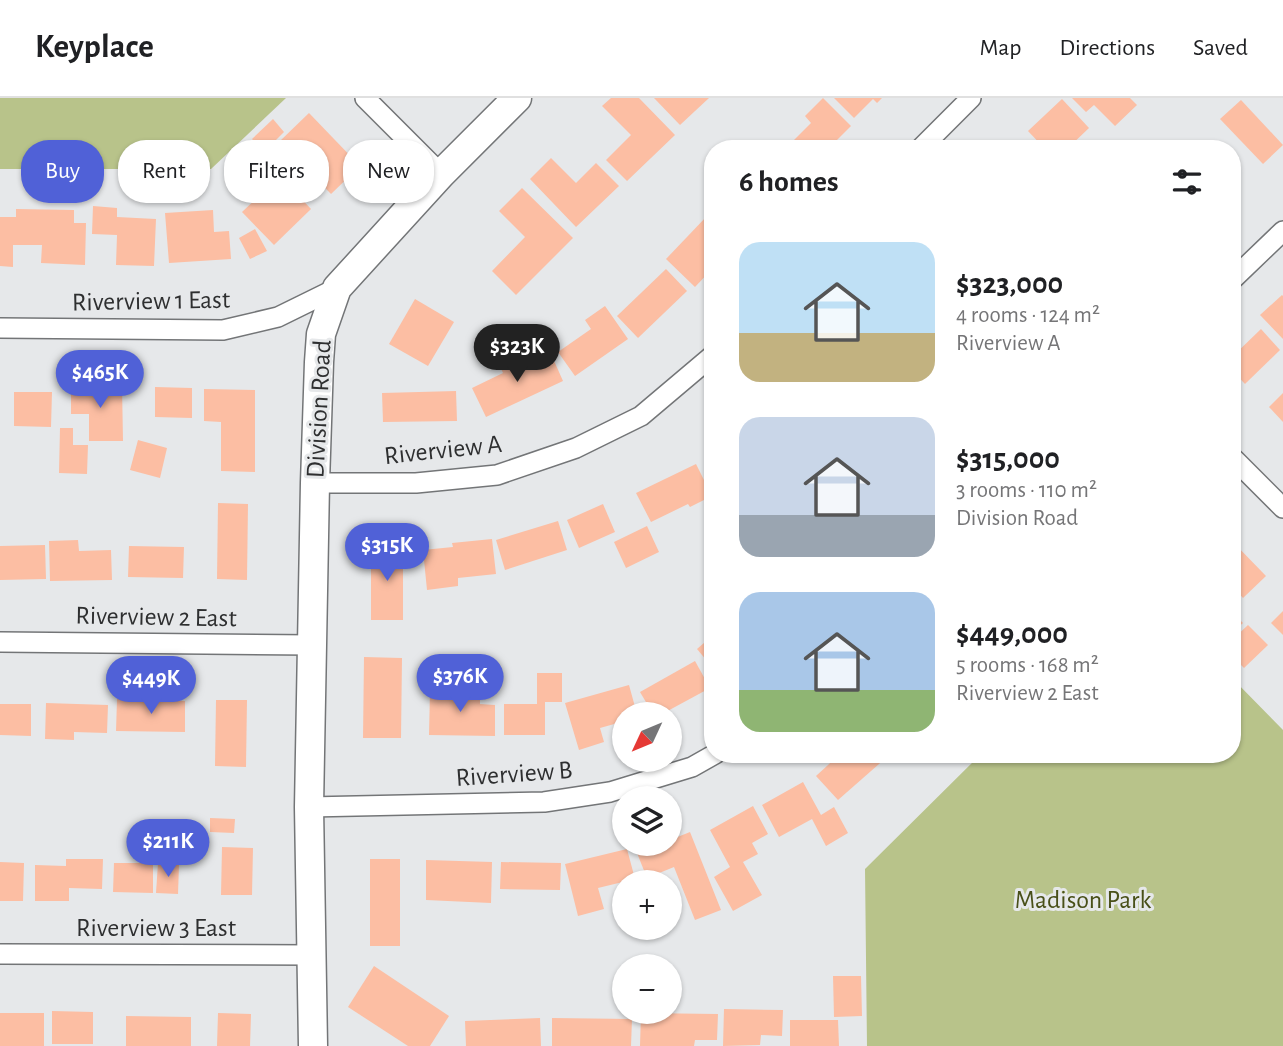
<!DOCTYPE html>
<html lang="en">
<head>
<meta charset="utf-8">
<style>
	body { margin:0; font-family:"Alegreya Sans",sans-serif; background:#f6f6f6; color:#202124; height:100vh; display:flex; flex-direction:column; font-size:26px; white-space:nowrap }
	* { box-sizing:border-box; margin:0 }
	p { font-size:23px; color:#757577 }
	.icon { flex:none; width:38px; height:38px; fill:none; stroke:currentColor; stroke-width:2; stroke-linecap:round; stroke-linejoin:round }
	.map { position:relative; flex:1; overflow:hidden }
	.side { position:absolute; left:704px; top:42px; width:537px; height:623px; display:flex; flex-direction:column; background:#fff; border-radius:28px; box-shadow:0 2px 5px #0004 }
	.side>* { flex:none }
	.banner { position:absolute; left:21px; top:42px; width:578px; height:63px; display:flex; gap:14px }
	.needle { width:46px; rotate:226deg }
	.tools { position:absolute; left:612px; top:604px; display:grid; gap:14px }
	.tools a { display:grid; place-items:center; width:70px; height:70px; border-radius:50%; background:#fff; box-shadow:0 2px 5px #0004; font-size:35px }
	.price { position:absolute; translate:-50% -60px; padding:0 16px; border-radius:24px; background:#5061d7; color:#fff; font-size:23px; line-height:46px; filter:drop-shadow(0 2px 4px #0008) }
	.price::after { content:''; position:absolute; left:50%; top:42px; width:21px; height:16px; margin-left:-10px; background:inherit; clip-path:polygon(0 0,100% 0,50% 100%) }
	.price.current { background:#222; color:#fff }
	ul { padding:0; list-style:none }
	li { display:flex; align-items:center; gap:21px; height:175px; padding:0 35px }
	li span { display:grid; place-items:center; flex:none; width:196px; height:140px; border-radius:21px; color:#555 }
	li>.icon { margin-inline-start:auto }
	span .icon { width:84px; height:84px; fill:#fffc; stroke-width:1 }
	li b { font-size:30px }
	h2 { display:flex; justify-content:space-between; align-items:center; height:84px; padding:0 35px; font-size:30px }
	.pill { padding:0 24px; border-radius:28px; background:#fff; box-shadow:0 2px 5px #0004; font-size:24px; line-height:63px }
	.pill.current { background:#5061d7; color:#fff }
	header { display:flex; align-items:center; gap:42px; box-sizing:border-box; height:98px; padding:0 35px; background:#fff; border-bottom:2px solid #e0e0e0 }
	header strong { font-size:33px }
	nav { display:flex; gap:38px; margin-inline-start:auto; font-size:24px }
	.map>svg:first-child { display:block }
</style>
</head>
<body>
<header>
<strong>Keyplace</strong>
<nav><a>Map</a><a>Directions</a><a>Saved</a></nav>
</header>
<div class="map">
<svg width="1283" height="948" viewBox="0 0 1283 948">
	<rect width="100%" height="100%" fill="#e6e8ea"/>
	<g fill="#b8c38a">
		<path d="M0,0H286L211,71H0Z"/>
		<path d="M1232,580L1283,632V948H867L865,771L981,656H1232Z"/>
	</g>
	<g fill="#fcbea3">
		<path d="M611,0H639L675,37L627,83L606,62L631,37L602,8Z"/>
		<path d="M654,0H709L680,27Z"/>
		<path d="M823,0L851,28L828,51H785L811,25L805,18Z"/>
		<path d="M834,0H882L877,5L873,1L854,20Z"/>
		<path d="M1072,0H1130L1137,7L1115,28L1094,7L1086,14Z"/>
		<path d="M1062,1L1089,30L1067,51H1045L1028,33Z"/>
		<path d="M1241,2L1283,47L1263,66L1220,21Z"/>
		<path d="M309,15L360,68L331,96L280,43Z"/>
		<path d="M273,21L284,34L264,54L252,41Z"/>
		<path d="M1199,44L1206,51H1192Z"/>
		<path d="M551,60L576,85L596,65L619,88L576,129L530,81Z"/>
		<path d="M280,78L311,111L274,147L242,114Z"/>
		<path d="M522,90L573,140L516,197L492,173L525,139L499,113Z"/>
		<path d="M93,108L117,110V119L156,121L154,168L116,167L117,137L92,136Z"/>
		<path d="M16,111L74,112V125H86L85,167L41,165L42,147H13V169L0,168V119H16Z"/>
		<path d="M213,112L214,134L229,133L231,161L169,165L165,115Z"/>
		<path d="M707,118L712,123V171L695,189L666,161Z"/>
		<path d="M255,131L267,153L250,161L239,140Z"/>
		<path d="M666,171L687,193L638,240L617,218Z"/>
		<path d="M1282,197L1283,198V241L1260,217Z"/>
		<path d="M415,201L454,224L428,268L389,246Z"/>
		<path d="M605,208L628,241L575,278L558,254L591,231L585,222Z"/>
		<path d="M1261,231L1280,252L1245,286L1232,272V259Z"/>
		<path d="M551,256L563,283L486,319L472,290L503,275L498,264L508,260L514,273Z"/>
		<path d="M71,287H122L123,343H89V316H71Z"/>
		<path d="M155,289L192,290V320L155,319Z"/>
		<path d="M204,291L255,292V374L221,373V324L204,323Z"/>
		<path d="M456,293L457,323L383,324L382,295Z"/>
		<path d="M14,294H52L51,329L14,328Z"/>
		<path d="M1283,295V324L1269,309Z"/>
		<path d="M60,330H73V347H88L87,376L59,375Z"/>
		<path d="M138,342L167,350L160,380L130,372Z"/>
		<path d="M696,366L712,398L690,409L688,406L651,424L636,395Z"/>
		<path d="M218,405L248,406L247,482L217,481Z"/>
		<path d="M603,406L615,434L579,450L567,422Z"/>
		<path d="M558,423L567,452L505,472L496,442Z"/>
		<path d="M647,428L659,454L626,470L614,444Z"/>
		<path d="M492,441L496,476L458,480V488L427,492L423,452L453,449L452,445Z"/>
		<path d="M78,442L79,453L111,452L112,482L50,483L49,443Z"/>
		<path d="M1232,443L1266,478L1243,500L1232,488Z"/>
		<path d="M45,447L46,481L0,482V448Z"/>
		<path d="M129,448L184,449L183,480L128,479Z"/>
		<rect x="371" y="448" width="32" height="74"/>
		<path d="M1283,513V537L1271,525Z"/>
		<path d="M1232,514L1243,525L1232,535Z"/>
		<path d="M1248,527L1268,547L1244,570L1232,558V542Z"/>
		<path d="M712,538V569L697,551Z"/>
		<path d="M364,559L402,560L401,640H363Z"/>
		<path d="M695,563L710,590L662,616H653L640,594Z"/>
		<path d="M537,575H562V604H545V637H504V606H537Z"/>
		<path d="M629,587L637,616H625V623L600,630L604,644L579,652L565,605Z"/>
		<path d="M430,593H480V606L495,607V638L429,637Z"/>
		<path d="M117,601L185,603V634L116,633Z"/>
		<path d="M216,602H247L246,669L215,668Z"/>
		<path d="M46,605L108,607L107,635L74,634V642L45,641Z"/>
		<path d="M0,606H31V638L0,637Z"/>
		<path d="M840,656H884L887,659L838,702L816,678Z"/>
		<path d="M803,684L821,717L834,709L848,735L826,748L812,721L779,739L762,707Z"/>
		<path d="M753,708L768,736L752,745L758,756L743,764L762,797L733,813L714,779L730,769L710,732Z"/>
		<path d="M210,720L235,721L234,735L210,734Z"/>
		<path d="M690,734L721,812L695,822L674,769L647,780L637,755L661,746H670V742Z"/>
		<path d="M222,749L253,750L252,797H221Z"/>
		<path d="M627,751L635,781L598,790L604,811L578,818L565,766Z"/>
		<path d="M66,761H103L102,791L69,790V803H35V767L66,768Z"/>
		<rect x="370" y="761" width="30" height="87"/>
		<path d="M426,762L492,764L491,805L426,802Z"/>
		<path d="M0,764L24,765L23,803H0Z"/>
		<path d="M501,764L561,765L560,792L500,791Z"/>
		<path d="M114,765H153V795L113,794Z"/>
		<path d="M158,765L179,767L178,796L156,795Z"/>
		<path d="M374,868L449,918L430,948H408L348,909Z"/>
		<path d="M833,878H861L862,918L834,919Z"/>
		<path d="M724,911L783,912L782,938L761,937L760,947L723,948Z"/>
		<path d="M52,913L93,914V946H52Z"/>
		<rect x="0" y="915" width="44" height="33"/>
		<path d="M218,915L251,916L250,948H217Z"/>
		<path d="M641,915L718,916L717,942H695L694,948H640Z"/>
		<path d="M126,918L191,919V948H126Z"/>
		<path d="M540,920L541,948H466L465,923Z"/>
		<path d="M552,920L632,921L631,948H552Z"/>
		<path d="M790,922H838L839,948H790Z"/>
	</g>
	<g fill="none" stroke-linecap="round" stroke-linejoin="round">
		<g stroke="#737577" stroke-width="22">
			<g id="street">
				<path d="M365,0L441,76"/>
				<path d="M920,51L971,0"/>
				<path d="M1232,182L1283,133"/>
				<path d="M0,230L223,232L278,219L337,190"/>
				<path d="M1232,359L1283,410"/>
				<path d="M315,385H416L497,377L576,350L641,318L712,258"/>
				<path d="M0,544L312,547"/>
				<path d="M309,709L544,704L610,694L692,669L715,656"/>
				<path d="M0,856L312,857"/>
			</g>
		</g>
		<g stroke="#737577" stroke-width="31">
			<path id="secondary" d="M313,948L309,709L315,385L319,264L321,236L337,190L441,76L517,0"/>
		</g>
		<use href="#street" stroke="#fff" stroke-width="19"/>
		<use href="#secondary" stroke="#fff" stroke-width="28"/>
	</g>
	<g text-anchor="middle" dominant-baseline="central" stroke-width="6" stroke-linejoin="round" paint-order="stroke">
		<g font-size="26" fill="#2e2f30" stroke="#e6e8ea">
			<text transform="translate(151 203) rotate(-1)">Riverview 1 East</text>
			<text transform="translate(319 311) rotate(-87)">Division Road</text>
			<text transform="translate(443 352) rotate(-6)">Riverview A</text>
			<text transform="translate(156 519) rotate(1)">Riverview 2 East</text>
			<text transform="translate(514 676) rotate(-4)">Riverview B</text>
			<text x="156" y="830">Riverview 3 East</text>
		</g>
		<g font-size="26" fill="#495019" stroke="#e6e8ea">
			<text x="1083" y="802">Madison Park</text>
		</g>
	</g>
</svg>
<div class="tools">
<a><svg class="needle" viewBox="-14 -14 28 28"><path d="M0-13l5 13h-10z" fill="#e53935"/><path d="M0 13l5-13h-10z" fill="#757577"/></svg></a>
<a><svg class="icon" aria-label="layers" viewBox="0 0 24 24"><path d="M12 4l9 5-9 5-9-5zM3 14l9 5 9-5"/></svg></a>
<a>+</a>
<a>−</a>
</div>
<b class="price current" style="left:517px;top:286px">$323K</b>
<b class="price" style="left:100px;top:312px">$465K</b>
<b class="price" style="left:387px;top:485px">$315K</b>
<b class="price" style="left:460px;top:616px">$376K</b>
<b class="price" style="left:151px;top:618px">$449K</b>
<b class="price" style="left:168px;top:781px">$211K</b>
<div class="banner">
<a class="pill current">Buy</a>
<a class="pill">Rent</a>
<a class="pill">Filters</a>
<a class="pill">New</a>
</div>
<section class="side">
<h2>6 homes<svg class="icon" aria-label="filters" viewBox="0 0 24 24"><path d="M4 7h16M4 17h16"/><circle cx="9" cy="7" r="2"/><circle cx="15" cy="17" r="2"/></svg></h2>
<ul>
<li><span style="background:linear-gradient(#bfe0f5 65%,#c2b280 0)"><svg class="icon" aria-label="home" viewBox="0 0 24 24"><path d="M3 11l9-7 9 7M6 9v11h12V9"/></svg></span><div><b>$323,000</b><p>4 rooms · 124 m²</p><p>Riverview A</p></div></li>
<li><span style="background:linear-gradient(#c9d6e8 70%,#9aa5b1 0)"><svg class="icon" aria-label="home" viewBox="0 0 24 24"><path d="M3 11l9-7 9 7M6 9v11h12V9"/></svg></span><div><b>$315,000</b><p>3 rooms · 110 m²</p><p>Division Road</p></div></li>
<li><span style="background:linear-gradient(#a9c7e8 70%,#8fb573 0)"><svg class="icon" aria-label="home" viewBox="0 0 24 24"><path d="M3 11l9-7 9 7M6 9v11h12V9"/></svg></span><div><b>$449,000</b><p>5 rooms · 168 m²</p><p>Riverview 2 East</p></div></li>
</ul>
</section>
</div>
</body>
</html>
